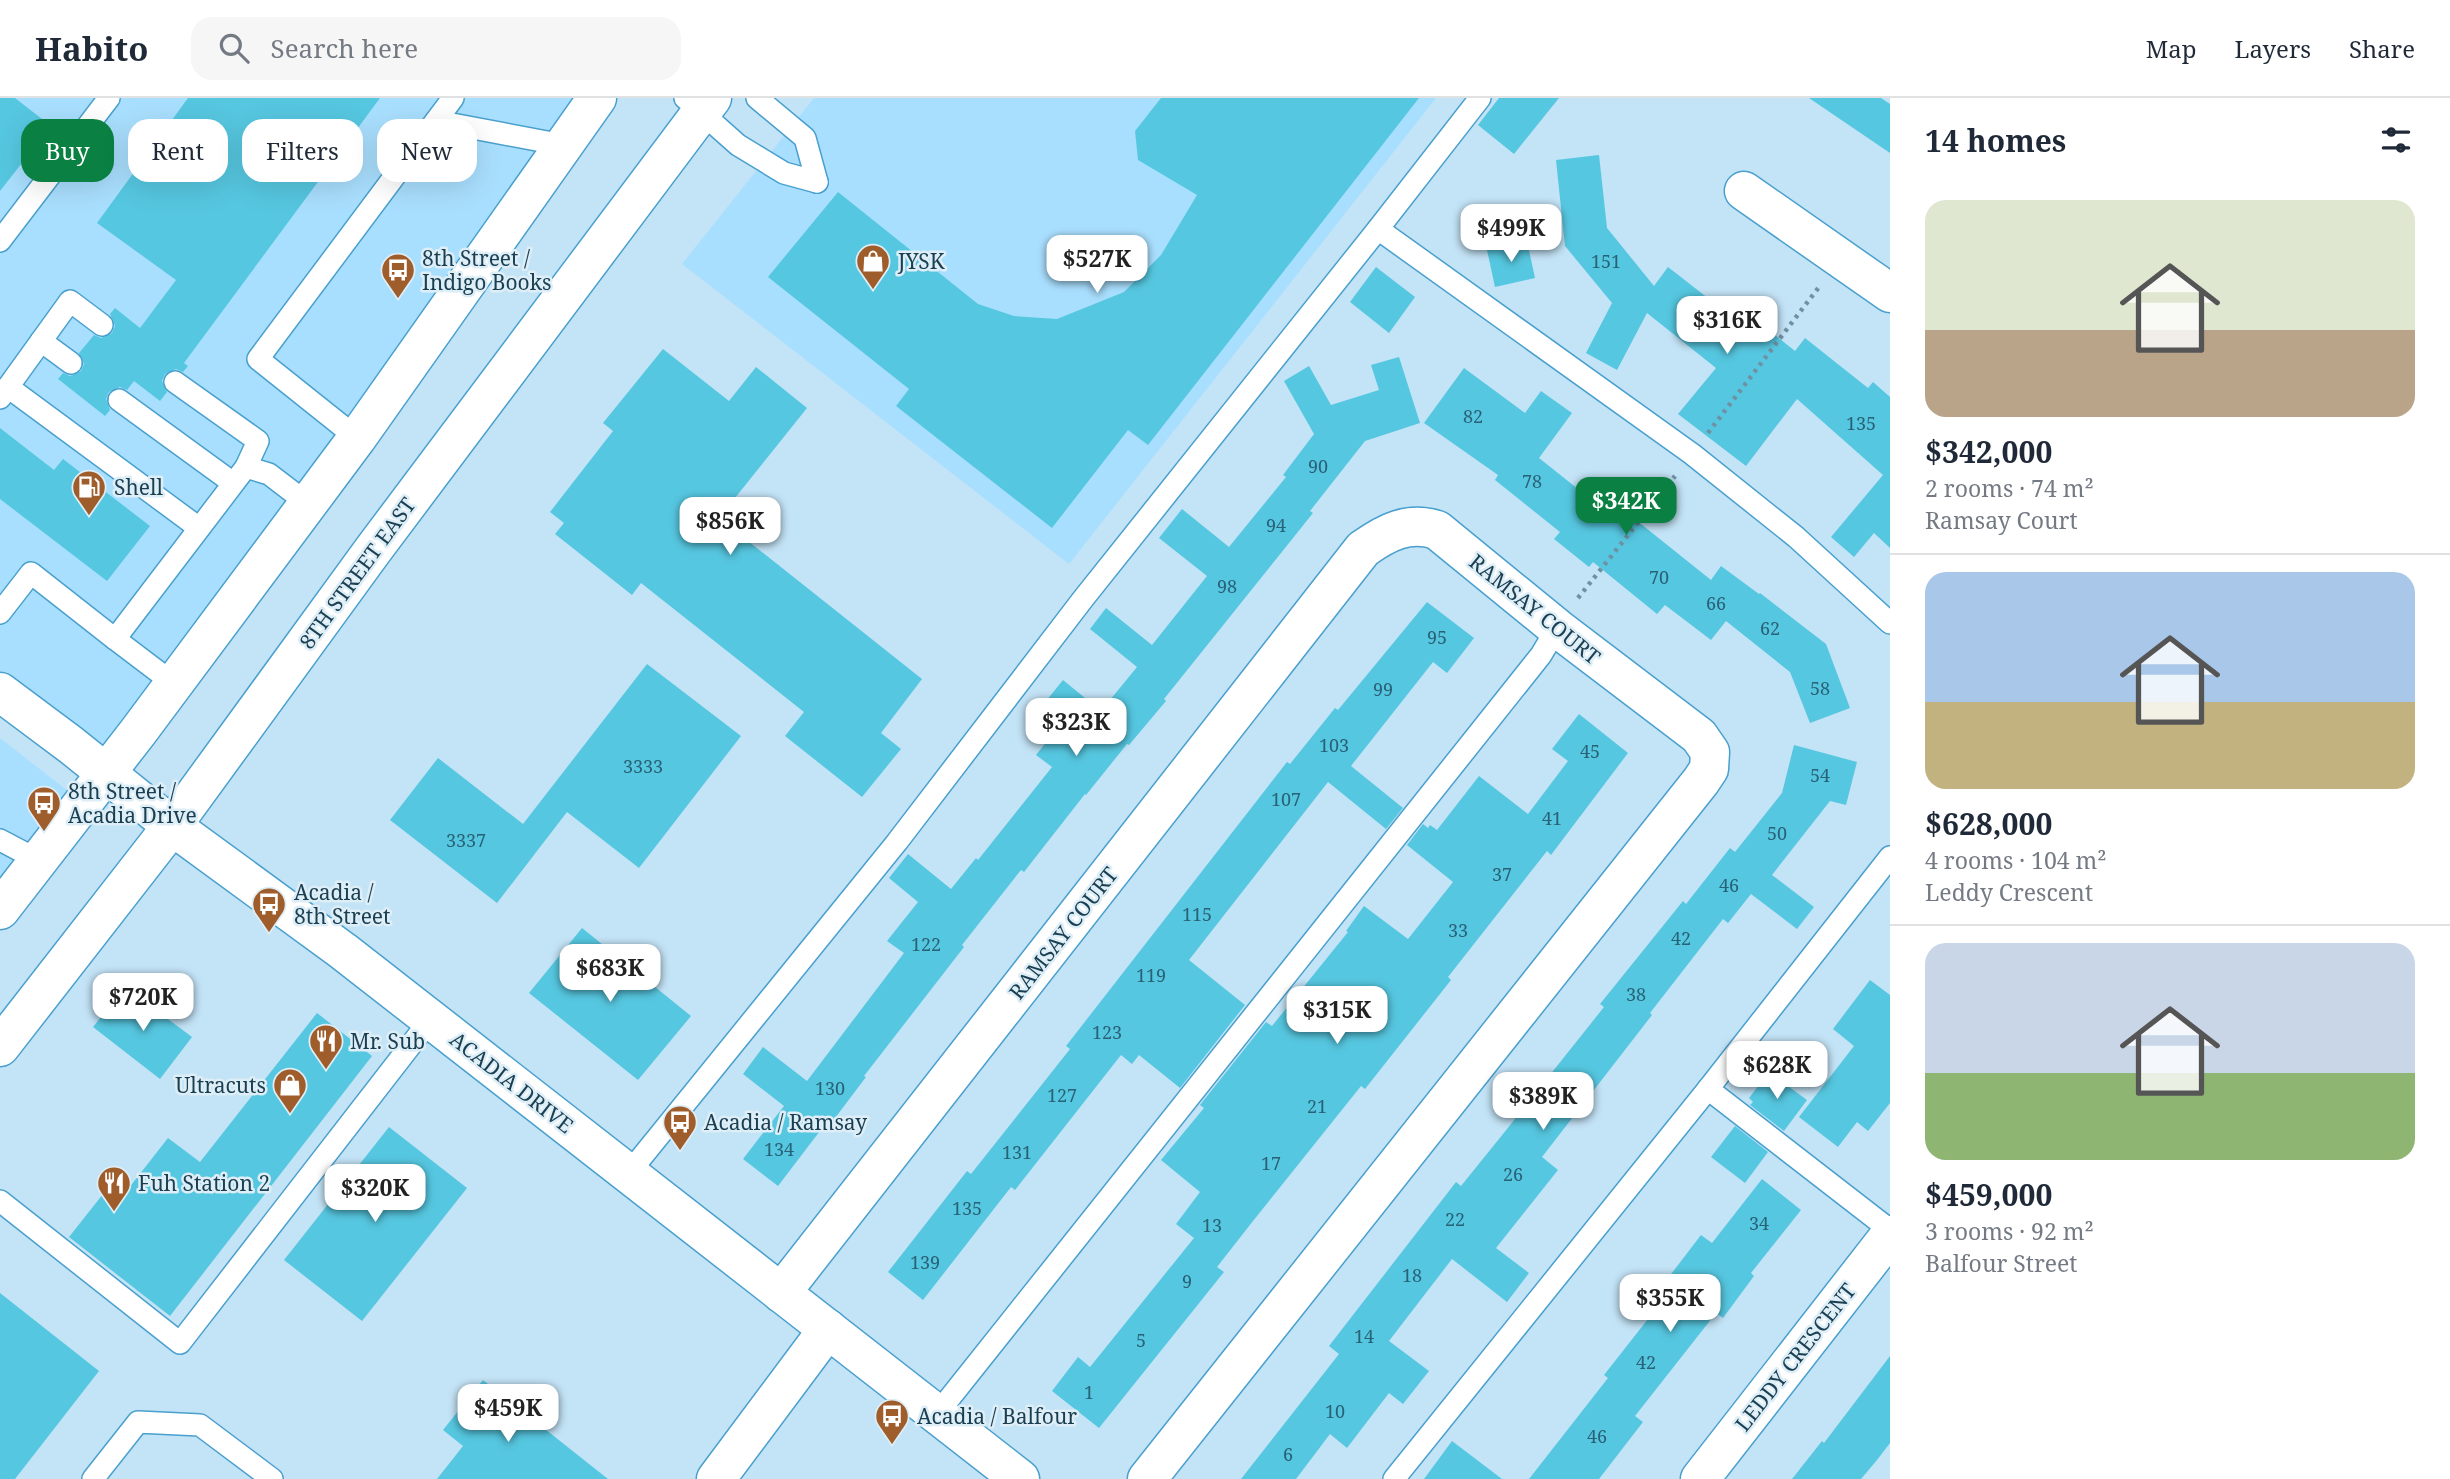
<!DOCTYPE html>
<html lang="en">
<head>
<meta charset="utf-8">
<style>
	body { margin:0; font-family:"Noto Serif",serif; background:#f6f6f7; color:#1f2937; height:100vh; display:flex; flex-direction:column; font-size:26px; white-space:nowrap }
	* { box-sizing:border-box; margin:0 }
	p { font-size:23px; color:#747a83 }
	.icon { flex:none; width:38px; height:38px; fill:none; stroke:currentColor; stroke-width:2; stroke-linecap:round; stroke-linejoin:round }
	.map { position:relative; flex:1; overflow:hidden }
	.details { display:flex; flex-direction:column; background:#fff; width:560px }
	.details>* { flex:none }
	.top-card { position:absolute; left:21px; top:21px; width:665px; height:63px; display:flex; gap:14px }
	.price { position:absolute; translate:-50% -60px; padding:0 16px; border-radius:14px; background:#fff; color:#222; font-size:23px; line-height:46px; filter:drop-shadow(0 2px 4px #0008) }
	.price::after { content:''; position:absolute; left:50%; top:42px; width:21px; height:16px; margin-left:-10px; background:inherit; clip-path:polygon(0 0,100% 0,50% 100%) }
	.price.selected { background:#0b8043; color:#fff }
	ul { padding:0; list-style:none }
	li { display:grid; align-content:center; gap:14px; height:371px; padding:0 35px }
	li+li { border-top:2px solid #e0e1e3 }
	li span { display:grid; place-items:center; height:217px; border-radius:21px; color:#555 }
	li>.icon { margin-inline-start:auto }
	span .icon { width:126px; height:126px; fill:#fffc; stroke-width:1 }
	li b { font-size:30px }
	h2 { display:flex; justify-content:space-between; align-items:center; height:84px; padding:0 35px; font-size:30px }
	.tag { padding:0 24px; border-radius:21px; background:#fff; box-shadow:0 7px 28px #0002; font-size:24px; line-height:63px }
	.tag.selected { background:#0b8043; color:#fff }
	header { display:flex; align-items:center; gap:42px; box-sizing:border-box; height:98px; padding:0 35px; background:#fff; border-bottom:2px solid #e0e1e3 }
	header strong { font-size:33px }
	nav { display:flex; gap:38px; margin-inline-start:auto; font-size:24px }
	.search { width:490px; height:63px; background:#f6f6f7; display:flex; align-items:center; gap:18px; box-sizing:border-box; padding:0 24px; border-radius:21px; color:#747a83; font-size:26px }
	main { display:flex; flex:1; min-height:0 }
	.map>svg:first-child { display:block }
</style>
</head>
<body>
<header>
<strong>Habito</strong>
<div class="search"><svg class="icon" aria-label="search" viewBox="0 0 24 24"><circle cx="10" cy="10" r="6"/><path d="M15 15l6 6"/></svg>Search here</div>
<nav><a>Map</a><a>Layers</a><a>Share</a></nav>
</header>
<main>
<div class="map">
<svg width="1890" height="1381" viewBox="0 0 1890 1381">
	<rect width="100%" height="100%" fill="#c3e3f6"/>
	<g fill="#a9dffe">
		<path d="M0,0H597L104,675L0,594Z"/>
		<path d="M814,0H1436L1069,466L682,166Z"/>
		<path d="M0,640L83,705L0,789Z"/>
	</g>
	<g fill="#56c7e0">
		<path d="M0,0H15L51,28L0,93Z"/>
		<path d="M188,0H380L184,265L188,268L183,274L176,271L165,276L162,283L167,294L160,303L134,283L127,292L120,289L109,294L106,301L110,312L105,318L58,281L63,275L70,278L81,273L84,266L79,255L94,237L101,240L112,235L115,228L110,216L115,210L140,230L176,182L97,125Z"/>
		<path d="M1161,0H1419L1148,347L1128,332L1052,430L896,308L909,291L768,179L838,94L978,206L1014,218L1057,221L1124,194L1161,157L1197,97L1138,62L1135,33Z"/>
		<path d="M1499,0H1559L1514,56L1478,27Z"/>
		<path d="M1809,0H1881L1890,6V55Z"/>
		<path d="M1599,57L1607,130L1654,188L1668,169L1722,211L1730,201L1795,253L1805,240L1868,290L1873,284L1890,299V450L1874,435L1854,459L1831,439L1883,377L1797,301L1746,368L1678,316L1716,270L1647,215L1617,272L1586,255L1612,205L1565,148L1556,62Z"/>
		<path d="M1527,143L1535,180L1495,189L1487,152Z"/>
		<path d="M1376,169L1415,199L1389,235L1350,204Z"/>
		<path d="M663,251L729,303L756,269L807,310L719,420L922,581L881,635L901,651L862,699L785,638L804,614L641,485L632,497L555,436L564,425L550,414L613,333L603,325Z"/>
		<path d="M1399,259L1420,325L1365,343L1310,413L1313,415L1164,601L1166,603L1129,647L1127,646L1086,697L1085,696L1024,774L1021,772L962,847L964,849L864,978L866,979L829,1028L826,1025L778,1088L743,1061L784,1008L743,976L763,949L807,983L904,855L887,843L918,804L889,780L908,756L951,791L976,760L978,762L1052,669L1036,657L1066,619L1046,603L1063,582L1101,613L1137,569L1090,531L1106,510L1152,547L1207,478L1159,440L1182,411L1229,449L1286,379L1283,377L1314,336L1284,283L1309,268L1331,307L1379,292L1371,267Z"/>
		<path d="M1464,270L1525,315L1541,293L1572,315L1539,360L1588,399L1596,390L1711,482L1721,468L1759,496L1760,495L1826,546L1850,610L1810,625L1790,574L1726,523L1711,542L1665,507L1657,516L1593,464L1589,469L1554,441L1560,434L1495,382L1498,377L1424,325Z"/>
		<path d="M0,330L54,372L63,361L150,428L107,483L0,401Z"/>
		<path d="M1427,504L1474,540L1447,575L1433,564L1351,668L1403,710L1386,731L1328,684L1189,862L1245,907L1180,990L1139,957L1132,966L1121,957L1015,1092L1011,1089L923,1202L888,1174L967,1073L971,1076L1070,951L1066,948L1287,664L1290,666L1335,610L1338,612Z"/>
		<path d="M647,566L741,638L639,770L567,714L497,805L390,722L438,660L523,726Z"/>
		<path d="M1579,616L1628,655L1551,757L1547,753L1448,879L1451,882L1365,991L1361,988L1253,1123L1217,1169L1224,1174L1099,1330L1052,1293L1078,1259L1090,1269L1194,1140L1176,1126L1200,1094L1161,1062L1204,1010L1200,1007L1266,924L1272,928L1348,834L1346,833L1364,808L1408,841L1453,784L1407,747L1423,726L1428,730L1430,727L1437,732L1479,678L1528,716L1568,663L1552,651Z"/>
		<path d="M1794,647L1857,664L1846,707L1830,703L1772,777L1814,809L1797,831L1751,796L1728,825L1723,821L1650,915L1652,917L1542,1059L1558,1072L1496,1150L1529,1175L1507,1204L1452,1161L1389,1243L1429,1273L1403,1306L1389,1295L1347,1350L1330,1336L1296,1381H1241L1339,1256L1329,1248L1456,1084L1461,1088L1507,1031L1604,909L1600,906L1683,803L1686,806L1730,750L1735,754L1782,695Z"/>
		<path d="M582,830L691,918L638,982L529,895Z"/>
		<path d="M1870,882L1890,897V1005L1868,1033L1857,1024L1838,1049L1799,1019L1854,948L1833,931Z"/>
		<path d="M125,889L192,939L160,981L93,929Z"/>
		<path d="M317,915L372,958L170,1218L69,1139L107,1091L132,1086L168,1040L200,1064Z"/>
		<path d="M1769,974L1807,1002L1784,1033L1750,1007L1753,1004L1749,1000Z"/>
		<path d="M1735,1028L1768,1054L1745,1085L1711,1059Z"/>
		<path d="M389,1029L467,1090L362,1223L284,1162Z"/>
		<path d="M1762,1081L1801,1112L1751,1175L1754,1178L1723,1220L1716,1215L1635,1318L1643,1324L1599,1381H1529L1608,1280L1604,1277L1659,1207L1652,1201L1701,1137L1712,1145Z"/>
		<path d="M0,1195L99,1273L15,1381H0Z"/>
		<path d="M1890,1258V1345L1877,1362L1861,1381H1792L1822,1343L1824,1345Z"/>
		<path d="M483,1282L608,1381H437L463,1348L443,1332Z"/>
		<path d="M1452,1343L1502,1381H1424Z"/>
	</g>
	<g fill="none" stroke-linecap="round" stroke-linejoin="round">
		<g stroke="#49a0ce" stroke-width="24">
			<g id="service">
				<path d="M685,0L738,47L784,75L817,84"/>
				<path d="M757,0L805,40L817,84"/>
				<path d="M436,23L563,47"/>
				<path d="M1378,131L1692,356L1796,439L1890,525"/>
				<path d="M0,143L109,0"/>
				<path d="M41,243L71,265"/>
				<path d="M175,284L258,343L246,369"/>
				<path d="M8,289L199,430"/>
				<path d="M0,300L70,203L102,227"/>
				<path d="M119,302L233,385"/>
				<path d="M357,340L258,261L453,0"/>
				<path d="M0,515L31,475L115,541L246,369L269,376L307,405"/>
				<path d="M115,541L173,585"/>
				<path d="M0,742L38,762"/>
				<path d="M1708,991L1890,1132"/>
				<path d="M628,1076L897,744L1083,501L1378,131L1480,0"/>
				<path d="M0,1103L180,1245L431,921"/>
				<path d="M937,1316L1541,557L1557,530"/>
				<path d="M93,1381L138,1324L200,1327L272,1381"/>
				<path d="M1394,1381L1708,991L1890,759"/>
			</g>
		</g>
		<g stroke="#49a0ce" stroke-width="41">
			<g id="minor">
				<path d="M1744,93L1890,195"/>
				<path d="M781,1195L1363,451C1387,434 1408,423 1437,432L1557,530L1699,638L1710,654L1709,671L1701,683L1147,1381"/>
				<path d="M716,1381L828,1231"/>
				<path d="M1700,1381L1890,1137"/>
			</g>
		</g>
		<g stroke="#49a0ce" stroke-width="41">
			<path id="tertiary" d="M0,594L71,647L172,728L343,853L1020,1381"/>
		</g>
		<g stroke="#49a0ce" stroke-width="41">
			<g id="secondary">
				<path d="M0,812L138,634L357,340L597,0"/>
				<path d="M0,949L172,728L373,452L712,0"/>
			</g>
		</g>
		<g stroke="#6e91a4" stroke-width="4.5" stroke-dasharray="3.5 5" stroke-linecap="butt">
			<path d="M1708,335L1819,189"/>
			<path d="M1578,500L1675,378"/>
		</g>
		<use href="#service" stroke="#fff" stroke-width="21"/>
		<use href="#minor" stroke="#fff" stroke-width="38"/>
		<use href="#tertiary" stroke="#fff" stroke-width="38"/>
		<use href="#secondary" stroke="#fff" stroke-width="38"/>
	</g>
	<defs>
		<g id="shop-pin" transform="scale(1.75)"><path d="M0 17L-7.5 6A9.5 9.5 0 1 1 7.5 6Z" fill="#a05d2c" stroke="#deeef7"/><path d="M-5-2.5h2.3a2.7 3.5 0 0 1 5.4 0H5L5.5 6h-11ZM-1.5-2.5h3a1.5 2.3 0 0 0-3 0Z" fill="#fff"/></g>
		<g id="bus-pin" transform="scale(1.75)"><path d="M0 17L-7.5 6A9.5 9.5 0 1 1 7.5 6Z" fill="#a05d2c" stroke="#deeef7"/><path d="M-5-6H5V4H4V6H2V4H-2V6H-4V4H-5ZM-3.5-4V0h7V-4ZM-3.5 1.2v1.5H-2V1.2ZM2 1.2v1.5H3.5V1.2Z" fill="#fff"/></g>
		<g id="fuel-pin" transform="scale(1.75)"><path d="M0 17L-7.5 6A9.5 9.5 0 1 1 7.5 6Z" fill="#a05d2c" stroke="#deeef7"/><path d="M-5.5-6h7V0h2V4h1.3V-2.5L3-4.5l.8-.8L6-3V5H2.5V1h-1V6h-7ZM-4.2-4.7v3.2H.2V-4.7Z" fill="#fff"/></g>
		<g id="restaurant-pin" transform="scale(1.75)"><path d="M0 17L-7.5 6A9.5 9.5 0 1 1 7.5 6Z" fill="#a05d2c" stroke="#deeef7"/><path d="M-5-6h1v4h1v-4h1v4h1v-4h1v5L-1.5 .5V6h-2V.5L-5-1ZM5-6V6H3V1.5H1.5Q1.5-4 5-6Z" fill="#fff"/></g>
	</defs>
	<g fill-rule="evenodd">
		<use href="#shop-pin" x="873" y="163"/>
		<use href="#bus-pin" x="398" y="172"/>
		<use href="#fuel-pin" x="89" y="389"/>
		<use href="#bus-pin" x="44" y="705"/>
		<use href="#bus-pin" x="269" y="806"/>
		<use href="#restaurant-pin" x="326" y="943"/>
		<use href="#shop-pin" x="290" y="987"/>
		<use href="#bus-pin" x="680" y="1024"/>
		<use href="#restaurant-pin" x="114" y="1085"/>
		<use href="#bus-pin" x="892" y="1318"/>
	</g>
	<g text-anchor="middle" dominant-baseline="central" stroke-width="5" stroke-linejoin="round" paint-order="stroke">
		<g font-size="18" fill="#296176">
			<text x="1606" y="163">151</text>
			<text x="1473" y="318">82</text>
			<text x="1861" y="325">135</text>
			<text x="1318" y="368">90</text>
			<text x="1532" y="383">78</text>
			<text x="1276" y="427">94</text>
			<text x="1659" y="479">70</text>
			<text x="1227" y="488">98</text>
			<text x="1716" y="505">66</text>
			<text x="1770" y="530">62</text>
			<text x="1437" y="539">95</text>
			<text x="1820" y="590">58</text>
			<text x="1383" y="591">99</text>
			<text x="1334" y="647">103</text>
			<text x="1590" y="653">45</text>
			<text x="643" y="668">3333</text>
			<text x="1820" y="677">54</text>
			<text x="1286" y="701">107</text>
			<text x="1552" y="720">41</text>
			<text x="1777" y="735">50</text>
			<text x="466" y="742">3337</text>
			<text x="1502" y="776">37</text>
			<text x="1729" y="787">46</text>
			<text x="1197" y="816">115</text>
			<text x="1458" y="832">33</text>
			<text x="1681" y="840">42</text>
			<text x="926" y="846">122</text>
			<text x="1151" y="877">119</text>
			<text x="1636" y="896">38</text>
			<text x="1107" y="934">123</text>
			<text x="830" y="990">130</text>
			<text x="1062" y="997">127</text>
			<text x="1317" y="1008">21</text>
			<text x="779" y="1051">134</text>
			<text x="1017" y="1054">131</text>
			<text x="1271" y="1065">17</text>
			<text x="1513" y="1076">26</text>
			<text x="967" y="1110">135</text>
			<text x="1455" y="1121">22</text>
			<text x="1759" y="1125">34</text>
			<text x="1212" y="1127">13</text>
			<text x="925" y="1164">139</text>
			<text x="1412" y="1177">18</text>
			<text x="1187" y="1183">9</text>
			<text x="1364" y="1238">14</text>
			<text x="1141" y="1242">5</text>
			<text x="1646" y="1264">42</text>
			<text x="1089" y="1294">1</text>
			<text x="1335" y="1313">10</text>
			<text x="1597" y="1338">46</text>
			<text x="1288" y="1356">6</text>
		</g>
		<g font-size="21" fill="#1a3f52" stroke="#deeef7" text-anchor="start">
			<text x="422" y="160">8th Street /<tspan x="422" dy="24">Indigo Books</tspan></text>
			<text x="898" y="163">JYSK</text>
			<text x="114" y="389">Shell</text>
			<text x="68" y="693">8th Street /<tspan x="68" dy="24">Acadia Drive</tspan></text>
			<text x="294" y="794">Acadia /<tspan x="294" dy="24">8th Street</tspan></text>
			<text x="350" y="943">Mr. Sub</text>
			<text x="266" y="987" text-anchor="end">Ultracuts</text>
			<text x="704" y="1024">Acadia / Ramsay</text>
			<text x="138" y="1085">Fuh Station 2</text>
			<text x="917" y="1318">Acadia / Balfour</text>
		</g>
		<g font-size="21" fill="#1a3f52" stroke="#deeef7">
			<text transform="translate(357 475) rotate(-54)">8TH STREET EAST</text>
			<text transform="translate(1535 511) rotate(39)">RAMSAY COURT</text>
			<text transform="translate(1063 835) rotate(-52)">RAMSAY COURT</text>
			<text transform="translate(512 984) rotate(38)">ACADIA DRIVE</text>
			<text transform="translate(1795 1259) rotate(-52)">LEDDY CRESCENT</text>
		</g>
	</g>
</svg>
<b class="price" style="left:1511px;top:166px">$499K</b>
<b class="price" style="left:1097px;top:197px">$527K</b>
<b class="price" style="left:1727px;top:258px">$316K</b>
<b class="price selected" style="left:1626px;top:439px">$342K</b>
<b class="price" style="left:730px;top:459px">$856K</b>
<b class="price" style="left:1076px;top:660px">$323K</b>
<b class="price" style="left:610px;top:906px">$683K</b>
<b class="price" style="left:143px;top:935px">$720K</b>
<b class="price" style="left:1337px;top:948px">$315K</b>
<b class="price" style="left:1777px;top:1003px">$628K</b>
<b class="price" style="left:1543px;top:1034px">$389K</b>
<b class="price" style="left:375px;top:1126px">$320K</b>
<b class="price" style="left:1670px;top:1236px">$355K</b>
<b class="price" style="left:508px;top:1346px">$459K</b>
<div class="top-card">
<a class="tag selected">Buy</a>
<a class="tag">Rent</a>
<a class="tag">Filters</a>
<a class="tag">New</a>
</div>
</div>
<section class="details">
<h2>14 homes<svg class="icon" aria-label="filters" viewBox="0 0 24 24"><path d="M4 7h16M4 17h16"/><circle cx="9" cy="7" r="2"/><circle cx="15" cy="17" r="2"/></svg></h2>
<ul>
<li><span style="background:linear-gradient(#dfe7d0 60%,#b9a48a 0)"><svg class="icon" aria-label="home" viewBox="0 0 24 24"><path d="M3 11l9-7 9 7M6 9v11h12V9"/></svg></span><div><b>$342,000</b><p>2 rooms · 74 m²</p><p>Ramsay Court</p></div></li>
<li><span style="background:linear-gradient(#a9c7e8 60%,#c2b280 0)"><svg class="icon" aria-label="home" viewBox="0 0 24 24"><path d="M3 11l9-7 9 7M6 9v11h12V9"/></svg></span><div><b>$628,000</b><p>4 rooms · 104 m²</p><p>Leddy Crescent</p></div></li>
<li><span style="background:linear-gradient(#c9d6e8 60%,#8fb573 0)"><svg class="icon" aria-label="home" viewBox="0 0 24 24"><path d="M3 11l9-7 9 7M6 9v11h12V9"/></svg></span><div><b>$459,000</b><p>3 rooms · 92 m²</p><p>Balfour Street</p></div></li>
</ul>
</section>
</main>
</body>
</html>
